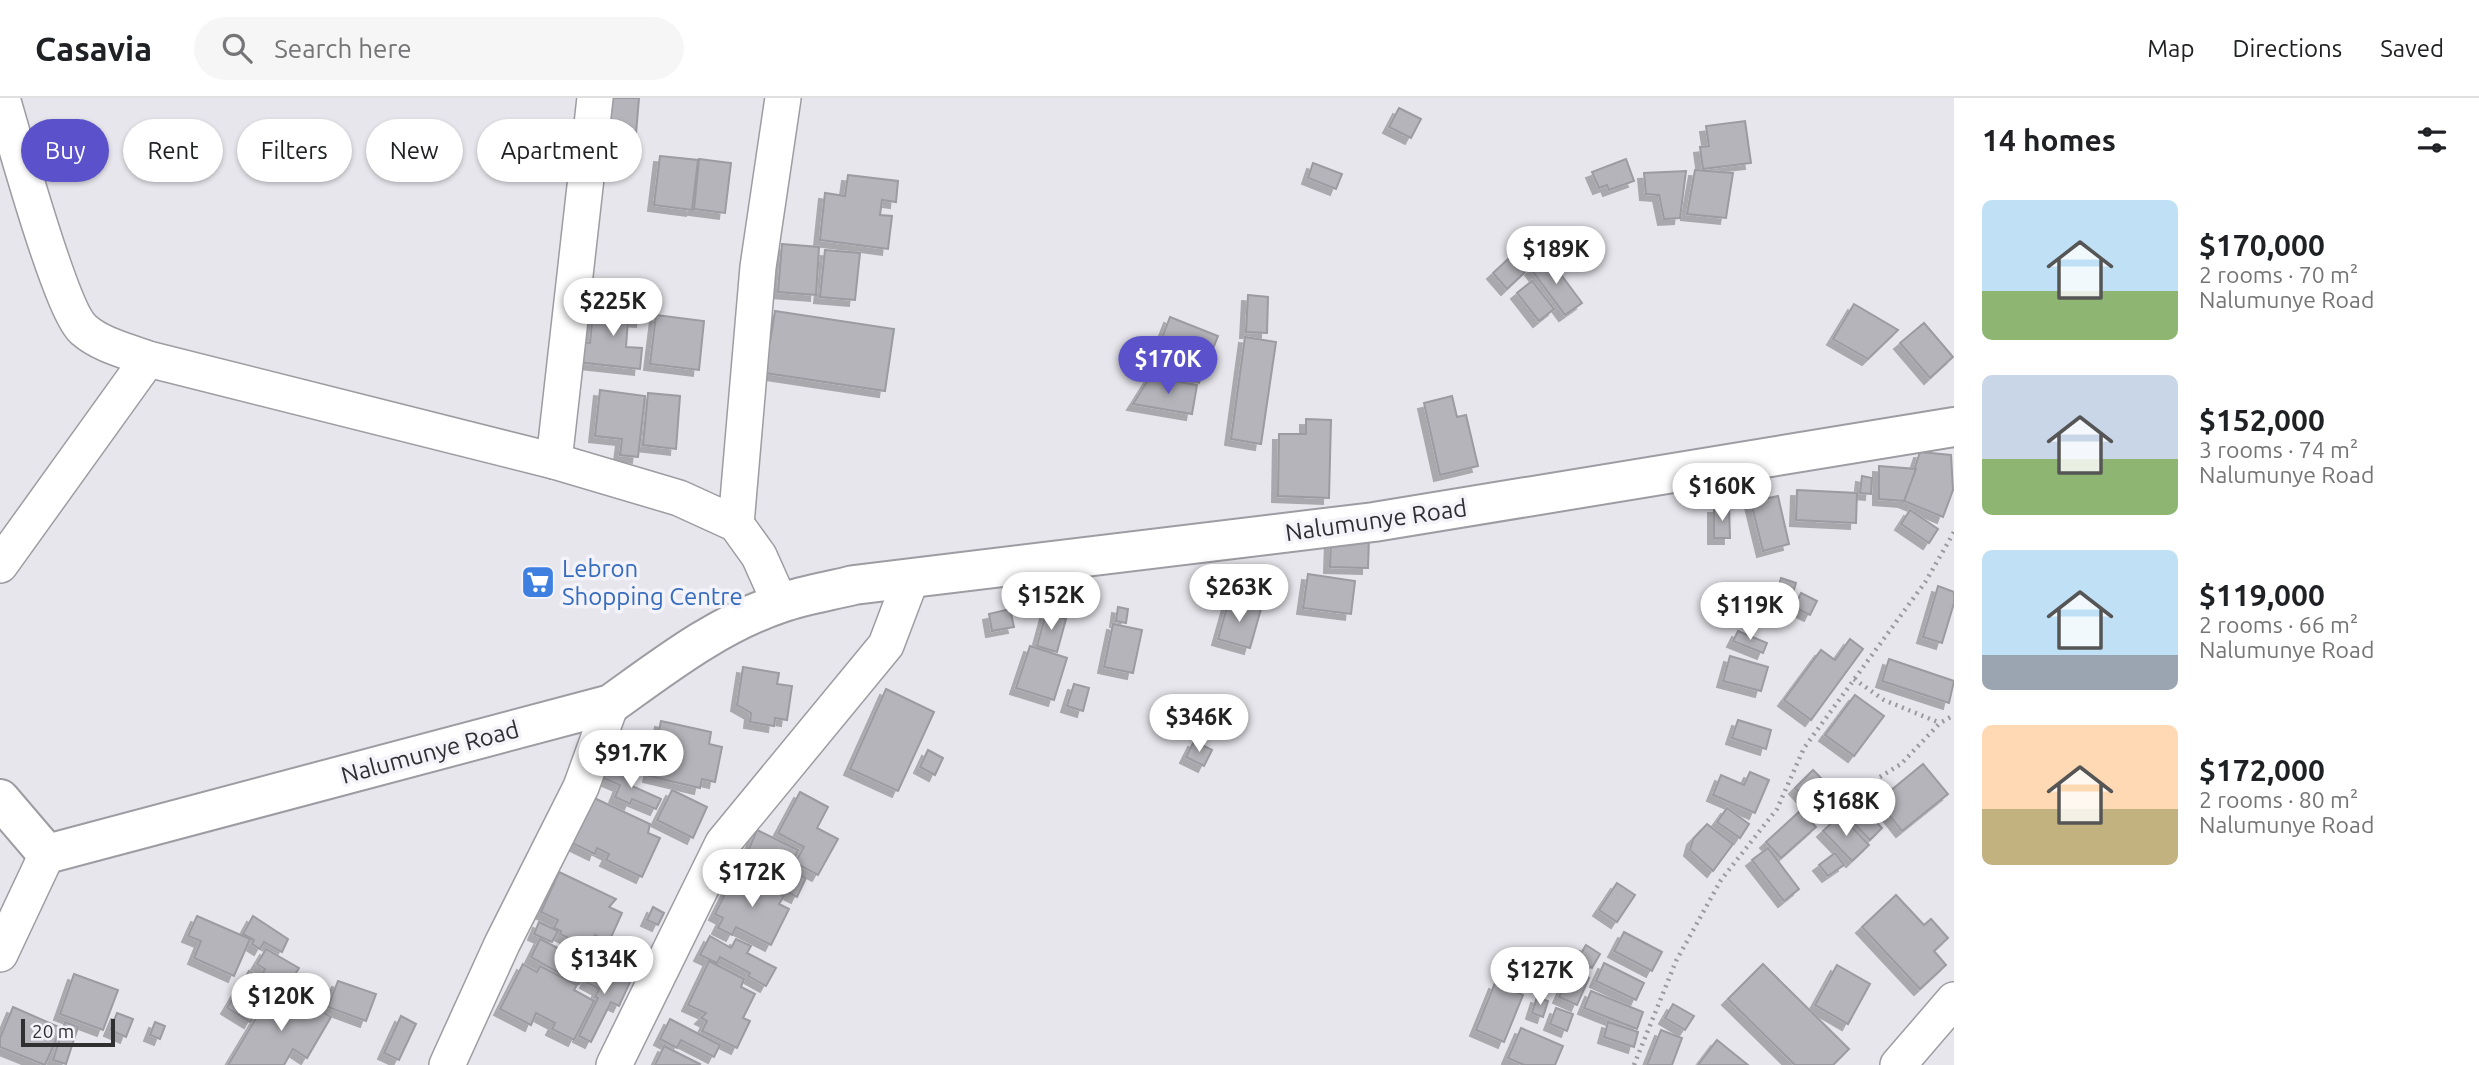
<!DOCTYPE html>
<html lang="en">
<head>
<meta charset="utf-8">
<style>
	body { margin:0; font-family:Ubuntu,sans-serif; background:#f6f6f6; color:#202124; height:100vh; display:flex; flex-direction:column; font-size:26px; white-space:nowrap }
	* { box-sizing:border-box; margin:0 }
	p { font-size:23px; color:#757577 }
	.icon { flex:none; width:38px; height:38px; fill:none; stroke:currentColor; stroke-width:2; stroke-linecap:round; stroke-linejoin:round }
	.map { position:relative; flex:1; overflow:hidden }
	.details { display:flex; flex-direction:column; background:#fff; width:525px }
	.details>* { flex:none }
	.top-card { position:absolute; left:21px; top:21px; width:665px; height:63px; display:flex; gap:14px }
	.scale { position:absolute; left:21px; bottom:18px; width:94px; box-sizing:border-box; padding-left:7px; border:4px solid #303033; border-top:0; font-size:19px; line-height:24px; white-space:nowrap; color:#303033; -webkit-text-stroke:5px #f3f3f9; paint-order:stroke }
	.price { position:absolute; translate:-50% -60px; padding:0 16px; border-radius:24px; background:#fff; color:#222; font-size:23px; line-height:46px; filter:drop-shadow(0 2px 4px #0008) }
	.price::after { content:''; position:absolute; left:50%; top:42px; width:21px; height:16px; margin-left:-10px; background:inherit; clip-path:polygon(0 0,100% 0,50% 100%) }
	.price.selected { background:#5b52cb; color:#fff }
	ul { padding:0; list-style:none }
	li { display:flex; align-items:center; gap:21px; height:175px; padding:0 28px }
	li span { display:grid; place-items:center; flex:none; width:196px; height:140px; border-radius:10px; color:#555 }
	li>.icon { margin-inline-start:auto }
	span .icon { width:84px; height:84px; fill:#fffc; stroke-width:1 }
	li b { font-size:30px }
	h2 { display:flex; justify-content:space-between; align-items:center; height:84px; padding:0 28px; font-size:30px }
	.chip { padding:0 24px; border-radius:32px; background:#fff; box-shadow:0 2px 5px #0004; font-size:24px; line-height:63px }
	.chip.selected { background:#5b52cb; color:#fff }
	header { display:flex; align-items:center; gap:42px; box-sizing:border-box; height:98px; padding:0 35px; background:#fff; border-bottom:2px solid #e0e0e0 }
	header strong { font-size:33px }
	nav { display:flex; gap:38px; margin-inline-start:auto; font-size:24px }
	.search { width:490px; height:63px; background:#f6f6f6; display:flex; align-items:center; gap:18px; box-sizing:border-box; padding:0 24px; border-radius:38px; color:#757577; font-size:26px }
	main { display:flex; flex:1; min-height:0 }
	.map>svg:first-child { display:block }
</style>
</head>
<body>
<header>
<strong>Casavia</strong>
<div class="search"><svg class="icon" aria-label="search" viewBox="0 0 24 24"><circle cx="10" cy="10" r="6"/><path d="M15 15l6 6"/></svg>Search here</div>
<nav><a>Map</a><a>Directions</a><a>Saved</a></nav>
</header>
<main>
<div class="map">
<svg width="1954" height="967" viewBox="0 0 1954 967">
	<defs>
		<filter id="shadow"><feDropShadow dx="-6" dy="6" stdDeviation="0" flood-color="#0004"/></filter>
	</defs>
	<rect width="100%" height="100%" fill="#e6e6ec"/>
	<g fill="#b4b4ba" stroke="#9b9ba1" stroke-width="2" filter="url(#shadow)">
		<path d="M603,0H639L635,48L600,45Z"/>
		<path d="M1399,10L1421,21L1411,40L1389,29Z"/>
		<path d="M1745,23L1751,65L1703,71L1700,49L1709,48L1706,28Z"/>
		<path d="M660,58L698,62L692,112L654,107Z"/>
		<path d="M699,61L731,65L725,115L694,111Z"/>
		<path d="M1626,61L1634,83L1609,92L1607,87L1599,90L1592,74Z"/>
		<path d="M1313,65L1342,76L1336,91L1308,80Z"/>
		<path d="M1695,72L1733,75L1726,120L1687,116Z"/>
		<path d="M1686,73L1680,120L1664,121L1659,97L1646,96L1644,75Z"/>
		<path d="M848,77L898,83L896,104L882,102L880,117L892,118L888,151L820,142L825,95L845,98Z"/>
		<path d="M1532,139L1546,154L1507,191L1493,175Z"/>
		<path d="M782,146L819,149L816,197L778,194Z"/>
		<path d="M825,152L860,155L855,202L820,199Z"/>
		<path d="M1548,159L1582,205L1565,217L1531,171Z"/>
		<path d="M1532,183L1554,211L1539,223L1517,195Z"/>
		<path d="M1248,197L1268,199L1267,235L1246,234Z"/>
		<path d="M623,201L644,203L642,223L628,222L626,249L642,250L640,271L577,264L579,244L590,245L593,212L622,215Z"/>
		<path d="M1854,206L1898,232L1868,261L1833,241Z"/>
		<path d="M775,213L894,231L885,293L758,274L763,243L770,244Z"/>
		<path d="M656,217L704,223L699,272L650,266Z"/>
		<path d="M1170,219L1218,238L1199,285L1152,266Z"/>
		<path d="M1924,225L1953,259L1930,280L1900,245Z"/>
		<path d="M1245,239L1276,244L1261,346L1231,341Z"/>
		<path d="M1150,279L1197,287L1192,316L1133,306Z"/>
		<path d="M600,292L645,298L638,359L620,357L622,341L595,338Z"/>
		<path d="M648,295L680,298L676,351L643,347Z"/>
		<path d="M1452,298L1457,319L1466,317L1478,368L1440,377L1424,305Z"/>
		<path d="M1306,321L1331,322L1329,400L1278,398L1279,336H1306Z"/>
		<path d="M1920,354L1951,357L1953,392L1943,419L1904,403Z"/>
		<path d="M1879,368L1916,371L1904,403L1879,401Z"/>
		<path d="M1862,378L1872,380L1871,396L1860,395Z"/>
		<path d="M1797,392L1857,395L1856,425L1796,422Z"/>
		<path d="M1778,398L1789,446L1763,453L1751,404Z"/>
		<path d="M1714,409H1729L1730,440H1714Z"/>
		<path d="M1910,412L1938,431L1929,445L1901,426Z"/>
		<path d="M1331,439H1369L1368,470L1330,469Z"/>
		<path d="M1257,473L1258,495L1227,496L1226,474Z"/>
		<path d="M1308,476L1355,483L1351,516L1303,510Z"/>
		<path d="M1781,480L1796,485L1789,508L1774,504Z"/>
		<path d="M1938,488L1954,494V505L1942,545L1923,539Z"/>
		<path d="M1801,495L1817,503L1810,517L1794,509Z"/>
		<path d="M1229,502L1261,511L1250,550L1218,541Z"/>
		<path d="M1118,509L1128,511L1126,525L1116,523Z"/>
		<path d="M1010,511L1014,529L992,533L989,516Z"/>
		<path d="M1046,515L1066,521L1057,554L1037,548Z"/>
		<path d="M1113,526L1142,532L1133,575L1104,569Z"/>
		<path d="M1738,533L1767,545L1763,555L1733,543Z"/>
		<path d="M1850,541L1863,551L1811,622L1784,602L1821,552L1835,562Z"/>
		<path d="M1030,548L1067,560L1054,602L1016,590Z"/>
		<path d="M1730,558L1768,569L1761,593L1723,583Z"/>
		<path d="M1889,561L1954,583L1949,605L1882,583Z"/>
		<path d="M743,569L779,575L777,586L792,588L787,622L775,620L774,628L750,624L751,615L737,607Z"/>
		<path d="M1074,586L1089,590L1083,613L1067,608Z"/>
		<path d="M886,591L934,614L898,693L850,671Z"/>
		<path d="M1855,597L1884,618L1854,658L1825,637Z"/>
		<path d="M1738,622L1771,632L1766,651L1732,640Z"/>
		<path d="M661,623L711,634L709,646L722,649L715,684L702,681L700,690L649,678Z"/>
		<path d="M1194,643L1212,652L1204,668L1186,659Z"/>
		<path d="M928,652L943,660L935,677L920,669Z"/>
		<path d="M1923,666L1948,696L1902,733L1878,703Z"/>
		<path d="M608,670L634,682L632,688L661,701L656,711L632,701L630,706L615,699L620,687L603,680Z"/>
		<path d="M1813,672L1840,699L1820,717L1795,690Z"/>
		<path d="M1750,674L1769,682L1755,715L1713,697L1721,677L1744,687Z"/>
		<path d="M672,692L707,709L693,740L657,722Z"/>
		<path d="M800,694L828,709L817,730L838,741L818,777L795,765L804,749L778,735Z"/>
		<path d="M592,699L650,726L648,735L660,740L642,779L606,762L609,756L597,750L595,756L572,745Z"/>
		<path d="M1857,704L1882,730L1870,742L1845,716Z"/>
		<path d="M1727,710L1749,726L1740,740L1717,724Z"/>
		<path d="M1801,712L1816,729L1781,760L1766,744Z"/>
		<path d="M1840,717L1869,747L1852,763L1823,733Z"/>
		<path d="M1707,726L1733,746L1713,773L1690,752L1693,741Z"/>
		<path d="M757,732L798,752L789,772L806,780L797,799L783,792L785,787L742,767Z"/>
		<path d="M1768,750L1799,791L1784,803L1752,762Z"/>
		<path d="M1835,755L1844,767L1828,778L1819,767Z"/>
		<path d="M559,774L616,801L609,809L622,815L609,844L595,837L589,850L560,836L561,833L554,830L558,822L541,814Z"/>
		<path d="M736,774L784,798L779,806L789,811L771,847L736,829L732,837L718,830L723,820L715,816Z"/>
		<path d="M1617,785L1635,797L1617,824L1599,812Z"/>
		<path d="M1896,797L1924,827L1931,821L1948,840L1934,853L1946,867L1920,891L1862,829Z"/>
		<path d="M653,809L664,815L658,827L647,822Z"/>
		<path d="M197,818L250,841L234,878L194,860L201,843L188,838Z"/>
		<path d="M253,818L288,841L282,854L264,844L260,851L252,846L254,842L243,836Z"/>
		<path d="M539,824L558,833L552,844L534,836Z"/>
		<path d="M1624,834L1662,854L1652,873L1614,853Z"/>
		<path d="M710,838L731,850L736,841L751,848L747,855L776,870L766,888L748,878L750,875L720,859L717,865L700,857Z"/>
		<path d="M540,841L589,866L579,886L531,859Z"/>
		<path d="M592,847L598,851L591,863L579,857L583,849L589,852Z"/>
		<path d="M1586,847L1600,856L1592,870L1577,862Z"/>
		<path d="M266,851L299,870L281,899L276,896L271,904L264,899L250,924L227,910L249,873L260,880L265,871L257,866Z"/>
		<path d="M709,863L744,881L741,889L755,896L743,920L750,923L737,950L702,933L707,923L701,920L706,915L688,907Z"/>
		<path d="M596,864L631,882L619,908L611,904L591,944L579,938L598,900L595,899L599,891L586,884Z"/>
		<path d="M1604,865L1644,885L1636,902L1596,883Z"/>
		<path d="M523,866L537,874L540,868L577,887L574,892L594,903L574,942L552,931L555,925L536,915L531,927L500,911Z"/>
		<path d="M1763,866L1849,951L1833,967H1795L1728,901Z"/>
		<path d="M1837,867L1870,886L1848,926L1815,907Z"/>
		<path d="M1571,872L1589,880L1577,907L1559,899Z"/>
		<path d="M74,876L118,892L103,932L60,916Z"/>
		<path d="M338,883L376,896L366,923L328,909Z"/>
		<path d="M1495,885L1523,897L1504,944L1476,932Z"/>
		<path d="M287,893L331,919L307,960L293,951L284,967H228L267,902L278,909Z"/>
		<path d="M1591,893L1643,914L1637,931L1584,910Z"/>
		<path d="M1537,899L1548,903L1543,919L1532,915Z"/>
		<path d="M1673,906L1694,918L1685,932L1665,920Z"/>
		<path d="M13,909L61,930L45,967L0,949V940Z"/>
		<path d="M1556,910L1573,916L1567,933L1550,926Z"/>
		<path d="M117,915L133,921L126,939L110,932Z"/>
		<path d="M401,918L416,926L399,962L384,955Z"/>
		<path d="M670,921L720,947L714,959L681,942L677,950L660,941Z"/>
		<path d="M65,924L78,929L66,966L53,962Z"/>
		<path d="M155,924L165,928L160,941L150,937Z"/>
		<path d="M1608,924L1638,934L1634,949L1604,939Z"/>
		<path d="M1521,930L1563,948L1555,967H1524L1508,960Z"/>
		<path d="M1661,932L1682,940L1672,967H1647Z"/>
		<path d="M1717,942L1748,967H1698Z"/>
		<path d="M664,948L700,966L699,967H655Z"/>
	</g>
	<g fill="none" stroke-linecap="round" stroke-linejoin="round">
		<g stroke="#9d9ca2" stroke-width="38">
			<g id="street">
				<path d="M2,0C14,40 61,213 84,232C101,247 127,253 148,261L554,363L679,400L736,426L759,458L780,505"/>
				<path d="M554,363L595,0"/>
				<path d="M736,426L758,169L783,0"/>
				<path d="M0,467L148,261"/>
				<path d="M0,856L47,756"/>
				<path d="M447,967L502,846L581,689L611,606"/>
				<path d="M614,967L723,745L886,547L911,481"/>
				<path d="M1898,967L1954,902"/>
			</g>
		</g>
		<g stroke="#9d9ca2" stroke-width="42">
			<path id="secondary" d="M0,701L47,756L611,606C664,568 718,526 781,505C804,497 830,493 854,487L1374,424L1954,329"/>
		</g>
		<g stroke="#99999e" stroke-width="4.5" stroke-dasharray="2 5" stroke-linecap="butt">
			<path d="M1854,581L1884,602L1940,625"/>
			<path d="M1862,690L1901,666L1940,625L1954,617"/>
			<path d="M1634,967L1676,863L1721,782L1777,711L1804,650L1926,483L1954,434"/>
		</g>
		<use href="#street" stroke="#fff" stroke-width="35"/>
		<use href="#secondary" stroke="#fff" stroke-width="38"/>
	</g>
	<defs>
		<g id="supermarket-square" transform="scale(1.75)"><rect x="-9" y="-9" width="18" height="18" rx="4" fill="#3f7fe0" stroke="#f3f3f9"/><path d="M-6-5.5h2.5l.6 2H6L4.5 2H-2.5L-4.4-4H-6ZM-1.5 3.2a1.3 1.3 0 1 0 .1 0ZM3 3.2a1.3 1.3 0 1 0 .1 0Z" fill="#fff"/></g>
	</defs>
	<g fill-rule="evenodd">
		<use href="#supermarket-square" x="538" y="484"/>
	</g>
	<g text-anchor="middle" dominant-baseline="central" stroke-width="7" stroke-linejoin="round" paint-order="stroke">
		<g font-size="24" fill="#303033" stroke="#f3f3f9">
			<text transform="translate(1376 422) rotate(-8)">Nalumunye Road</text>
			<text transform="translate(430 654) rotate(-15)">Nalumunye Road</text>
		</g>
		<g font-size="24" fill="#366cbe" stroke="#f3f3f9" text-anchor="start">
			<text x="562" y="470">Lebron<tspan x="562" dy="28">Shopping Centre</tspan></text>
		</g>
	</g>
</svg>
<div class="scale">20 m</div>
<b class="price" style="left:1556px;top:188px">$189K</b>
<b class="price" style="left:613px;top:240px">$225K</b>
<b class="price selected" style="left:1168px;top:298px">$170K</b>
<b class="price" style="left:1722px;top:425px">$160K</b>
<b class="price" style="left:1239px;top:526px">$263K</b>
<b class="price" style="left:1051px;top:534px">$152K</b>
<b class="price" style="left:1750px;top:544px">$119K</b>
<b class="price" style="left:1199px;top:656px">$346K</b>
<b class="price" style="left:631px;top:692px">$91.7K</b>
<b class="price" style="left:1846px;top:740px">$168K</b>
<b class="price" style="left:752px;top:811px">$172K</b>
<b class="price" style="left:604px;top:898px">$134K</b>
<b class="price" style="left:1540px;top:909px">$127K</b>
<b class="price" style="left:281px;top:935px">$120K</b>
<div class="top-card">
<a class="chip selected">Buy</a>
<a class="chip">Rent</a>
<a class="chip">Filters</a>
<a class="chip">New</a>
<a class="chip">Apartment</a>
</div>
</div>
<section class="details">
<h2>14 homes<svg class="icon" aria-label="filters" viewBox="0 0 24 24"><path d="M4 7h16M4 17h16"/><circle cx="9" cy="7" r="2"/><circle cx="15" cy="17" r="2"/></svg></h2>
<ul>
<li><span style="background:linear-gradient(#bfe0f5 65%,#8fb573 0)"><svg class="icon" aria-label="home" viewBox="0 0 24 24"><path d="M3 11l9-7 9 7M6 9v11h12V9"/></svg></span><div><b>$170,000</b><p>2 rooms · 70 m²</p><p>Nalumunye Road</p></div></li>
<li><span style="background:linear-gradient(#c9d6e8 60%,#8fb573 0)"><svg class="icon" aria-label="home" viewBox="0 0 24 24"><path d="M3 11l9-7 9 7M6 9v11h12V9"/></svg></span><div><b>$152,000</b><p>3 rooms · 74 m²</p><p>Nalumunye Road</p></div></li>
<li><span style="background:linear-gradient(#bfe0f5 75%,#9aa5b1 0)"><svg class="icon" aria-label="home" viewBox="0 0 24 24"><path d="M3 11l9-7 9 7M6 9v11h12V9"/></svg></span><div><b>$119,000</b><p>2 rooms · 66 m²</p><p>Nalumunye Road</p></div></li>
<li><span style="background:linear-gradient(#ffd9b3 60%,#c2b280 0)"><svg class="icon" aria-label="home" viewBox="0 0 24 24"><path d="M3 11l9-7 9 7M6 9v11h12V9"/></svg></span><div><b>$172,000</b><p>2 rooms · 80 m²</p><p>Nalumunye Road</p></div></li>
</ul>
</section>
</main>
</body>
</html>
